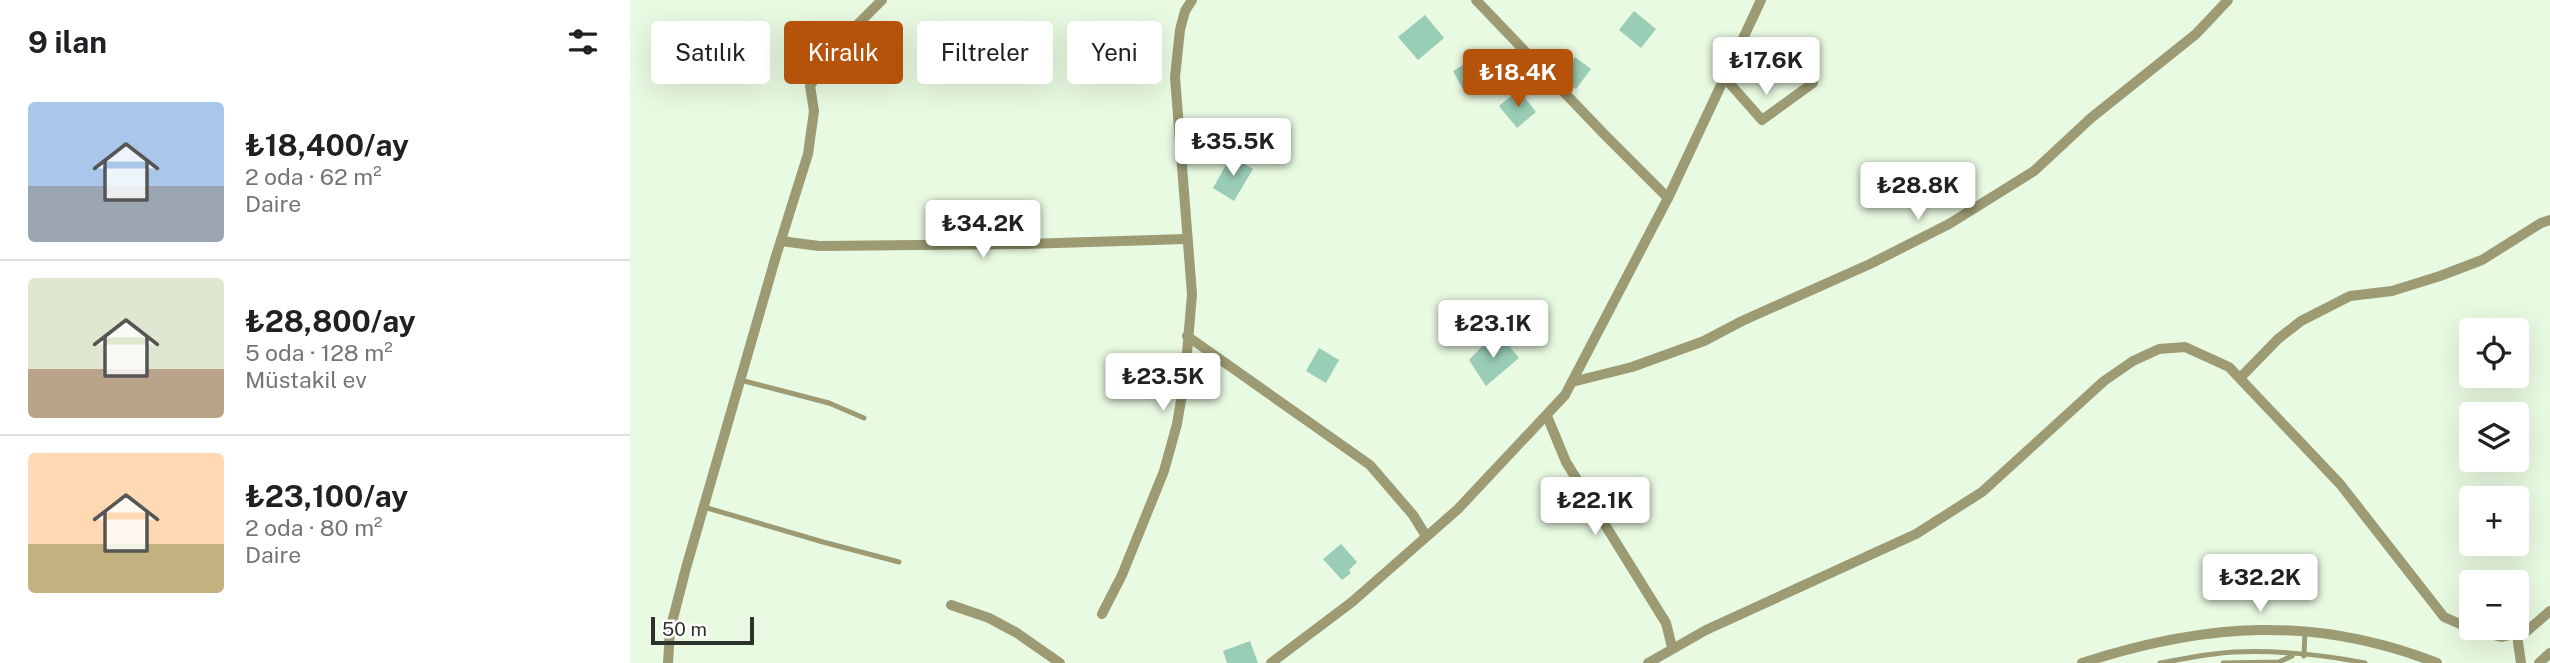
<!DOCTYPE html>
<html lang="tr">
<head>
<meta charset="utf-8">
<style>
	body { margin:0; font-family:"Public Sans",sans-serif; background:#f6f6f6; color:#202124; height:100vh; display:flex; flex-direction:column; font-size:26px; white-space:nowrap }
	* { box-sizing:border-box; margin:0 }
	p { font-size:23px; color:#757577 }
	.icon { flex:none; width:38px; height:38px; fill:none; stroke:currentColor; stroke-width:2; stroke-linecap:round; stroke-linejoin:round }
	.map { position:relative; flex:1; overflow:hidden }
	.side { display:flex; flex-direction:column; background:#fff; width:630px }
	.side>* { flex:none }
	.hud { position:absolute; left:21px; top:21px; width:665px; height:63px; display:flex; gap:14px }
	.tools { position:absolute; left:1829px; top:318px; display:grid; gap:14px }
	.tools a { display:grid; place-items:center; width:70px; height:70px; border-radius:7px; background:#fff; box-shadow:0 7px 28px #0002; font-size:35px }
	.scale { position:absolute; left:21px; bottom:18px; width:103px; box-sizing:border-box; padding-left:7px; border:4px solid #2c3229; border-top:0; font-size:19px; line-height:24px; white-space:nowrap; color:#2c3229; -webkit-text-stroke:5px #fff; paint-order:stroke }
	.price { position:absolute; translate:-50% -60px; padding:0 16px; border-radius:7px; background:#fff; color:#222; font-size:23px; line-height:46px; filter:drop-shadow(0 2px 4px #0008) }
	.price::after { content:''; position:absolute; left:50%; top:42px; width:21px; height:16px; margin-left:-10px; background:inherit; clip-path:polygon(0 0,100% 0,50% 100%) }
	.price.selected { background:#b45309; color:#fff }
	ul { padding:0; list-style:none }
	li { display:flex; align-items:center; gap:21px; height:175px; padding:0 28px }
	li+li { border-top:2px solid #e0e0e0 }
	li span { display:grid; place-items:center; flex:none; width:196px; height:140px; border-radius:7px; color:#555 }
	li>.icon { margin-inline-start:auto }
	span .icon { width:84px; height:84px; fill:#fffc; stroke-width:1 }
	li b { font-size:30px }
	h2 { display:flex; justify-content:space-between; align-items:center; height:84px; padding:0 28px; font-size:30px }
	.chip { padding:0 24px; border-radius:7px; background:#fff; box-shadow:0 7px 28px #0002; font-size:24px; line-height:63px }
	.chip.selected { background:#b45309; color:#fff }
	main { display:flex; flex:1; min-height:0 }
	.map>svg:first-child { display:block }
</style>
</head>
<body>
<main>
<section class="side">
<h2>9 ilan<svg class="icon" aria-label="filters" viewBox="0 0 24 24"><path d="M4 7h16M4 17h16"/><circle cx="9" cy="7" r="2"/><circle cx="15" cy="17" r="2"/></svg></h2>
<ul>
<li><span style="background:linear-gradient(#a9c7e8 60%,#9aa5b1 0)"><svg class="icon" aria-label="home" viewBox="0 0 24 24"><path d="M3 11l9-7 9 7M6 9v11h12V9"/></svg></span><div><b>₺18,400/ay</b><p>2 oda · 62 m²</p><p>Daire</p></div></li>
<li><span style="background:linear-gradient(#dfe7d0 65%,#b9a48a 0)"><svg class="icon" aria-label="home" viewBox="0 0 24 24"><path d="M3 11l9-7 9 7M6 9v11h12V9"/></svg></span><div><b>₺28,800/ay</b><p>5 oda · 128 m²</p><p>Müstakil ev</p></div></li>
<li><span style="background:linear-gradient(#ffd9b3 65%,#c2b280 0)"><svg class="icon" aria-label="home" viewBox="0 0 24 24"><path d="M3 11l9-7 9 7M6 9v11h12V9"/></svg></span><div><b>₺23,100/ay</b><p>2 oda · 80 m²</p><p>Daire</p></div></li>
</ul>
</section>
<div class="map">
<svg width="1920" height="663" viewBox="0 0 1920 663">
	<rect width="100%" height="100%" fill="#e9fae2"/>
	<g fill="#9acdb5">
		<path d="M1004,11L1026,29L1011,48L989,30Z"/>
		<path d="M795,15L814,38L788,60L768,37Z"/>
		<path d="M849,56L859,74L833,89L823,71Z"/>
		<path d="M945,57L961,69L946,89L930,77Z"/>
		<path d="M889,90L906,112L887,128L869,106Z"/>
		<path d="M601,156L623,169L604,201L583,188Z"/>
		<path d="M860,338L867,347L875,341L889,358L856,386L839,360Z"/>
		<path d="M689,348L709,360L696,383L676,371Z"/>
		<path d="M711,544L727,562L719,570L721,573L712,580L693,559Z"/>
		<path d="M620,641L628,663H597L593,651Z"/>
	</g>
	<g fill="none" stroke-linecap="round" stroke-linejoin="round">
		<g stroke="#9c9b74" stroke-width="5">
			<path d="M110,380L199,403L234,418"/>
			<path d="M74,507L193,542L269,562"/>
			<path d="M1674,656L1675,631"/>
			<path d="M1530,663C1548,660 1566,656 1584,654C1629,648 1691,654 1735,663"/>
			<path d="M1593,663L1649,662L1662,656"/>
		</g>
		<g stroke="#9c9b74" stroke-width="10">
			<path d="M846,0L973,133L1038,198"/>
			<path d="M1094,77L1132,120L1183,83"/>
			<path d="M151,241L189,246L395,244L556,239"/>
			<path d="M557,336L740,465L783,515L796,536"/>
			<path d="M1610,378L1648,339L1671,321L1720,296L1762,291L1810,276L1852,260L1911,223L1920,220"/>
			<path d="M942,382L1002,367L1074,341L1112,321L1240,264L1319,224L1404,171L1461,118L1566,34L1598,0"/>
			<path d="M917,416L936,462L1036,623L1042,647"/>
			<path d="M321,605L359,618L387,633L430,663"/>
			<path d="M472,614L492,575L534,471L547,424L555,377L562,294L545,77L550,30L555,11L562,0"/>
			<path d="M1887,635L1891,663"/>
			<path d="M38,663L40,630L56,568L146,256L178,154L184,111L180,86L207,45L252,0"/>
			<path d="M641,663L722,602L828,509L935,395L1038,198L1131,0"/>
			<path d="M1018,663L1076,630L1286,534L1352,492L1474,381L1503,361L1529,349L1555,347L1599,367L1710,484L1814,617L1846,631L1872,637L1897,631L1920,611"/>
			<path d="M1452,663C1575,623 1684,615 1807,663"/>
			<path d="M1909,663L1920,653"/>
		</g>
	</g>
</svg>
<div class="tools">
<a><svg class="icon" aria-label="locate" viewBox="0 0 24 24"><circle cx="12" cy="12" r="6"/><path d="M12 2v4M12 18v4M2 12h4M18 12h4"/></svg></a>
<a><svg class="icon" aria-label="layers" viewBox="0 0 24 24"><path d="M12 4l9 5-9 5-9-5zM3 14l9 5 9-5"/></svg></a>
<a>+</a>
<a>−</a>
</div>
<div class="scale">50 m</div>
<b class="price" style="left:1136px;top:97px">₺17.6K</b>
<b class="price selected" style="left:888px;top:109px">₺18.4K</b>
<b class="price" style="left:603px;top:178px">₺35.5K</b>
<b class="price" style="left:1288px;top:222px">₺28.8K</b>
<b class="price" style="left:353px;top:260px">₺34.2K</b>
<b class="price" style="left:863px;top:360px">₺23.1K</b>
<b class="price" style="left:533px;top:413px">₺23.5K</b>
<b class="price" style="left:965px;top:537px">₺22.1K</b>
<b class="price" style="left:1630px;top:614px">₺32.2K</b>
<div class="hud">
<a class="chip">Satılık</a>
<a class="chip selected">Kiralık</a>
<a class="chip">Filtreler</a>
<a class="chip">Yeni</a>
</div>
</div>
</main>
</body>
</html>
